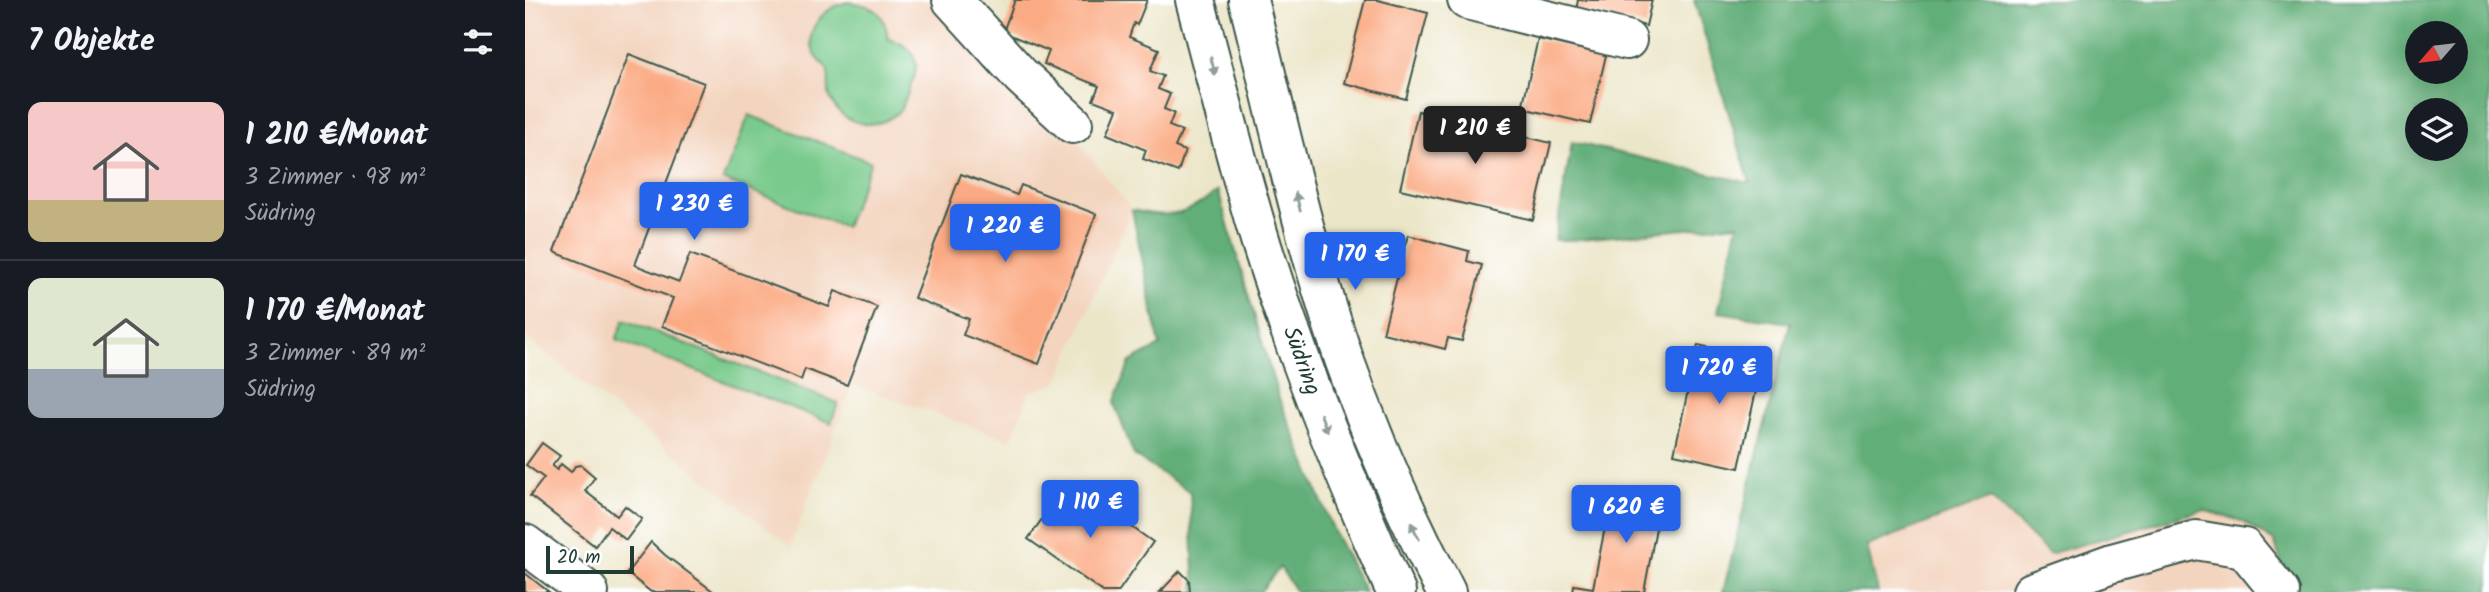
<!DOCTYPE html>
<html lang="de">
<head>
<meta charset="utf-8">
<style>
	body { margin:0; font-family:Kalam,sans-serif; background:#242831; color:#f1f3f6; height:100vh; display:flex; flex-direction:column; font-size:26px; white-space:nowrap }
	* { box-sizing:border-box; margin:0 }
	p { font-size:23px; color:#9ea1a6 }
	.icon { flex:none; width:38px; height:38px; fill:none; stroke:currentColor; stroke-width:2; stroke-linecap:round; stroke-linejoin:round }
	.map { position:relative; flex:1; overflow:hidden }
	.panel { display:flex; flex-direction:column; background:#171b24; width:525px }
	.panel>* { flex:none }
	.needle { width:46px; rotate:242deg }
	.buttons { position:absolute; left:1880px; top:21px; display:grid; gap:14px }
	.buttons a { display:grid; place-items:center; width:63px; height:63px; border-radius:50%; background:#171b24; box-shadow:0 7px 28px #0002; font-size:35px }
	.scale { position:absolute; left:21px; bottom:18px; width:88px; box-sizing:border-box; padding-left:7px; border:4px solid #1f3d34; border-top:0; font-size:19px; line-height:24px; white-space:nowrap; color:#1f3d34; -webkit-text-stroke:5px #fff; paint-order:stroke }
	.price { position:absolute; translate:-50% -60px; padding:0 16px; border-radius:7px; background:#2563eb; color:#fff; font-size:23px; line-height:46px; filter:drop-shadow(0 2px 4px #0008) }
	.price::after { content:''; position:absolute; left:50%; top:42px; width:21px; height:16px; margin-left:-10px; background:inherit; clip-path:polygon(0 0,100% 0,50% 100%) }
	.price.current { background:#222; color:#fff }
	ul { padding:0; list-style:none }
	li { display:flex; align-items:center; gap:21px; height:175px; padding:0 28px }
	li+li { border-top:2px solid #363941 }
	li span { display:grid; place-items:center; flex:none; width:196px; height:140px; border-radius:14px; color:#555 }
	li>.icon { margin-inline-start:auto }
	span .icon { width:84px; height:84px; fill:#fffc; stroke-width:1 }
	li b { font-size:30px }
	h2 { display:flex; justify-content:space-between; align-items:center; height:84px; padding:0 28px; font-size:30px }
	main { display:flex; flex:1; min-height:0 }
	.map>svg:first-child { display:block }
</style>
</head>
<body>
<main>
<section class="panel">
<h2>7 Objekte<svg class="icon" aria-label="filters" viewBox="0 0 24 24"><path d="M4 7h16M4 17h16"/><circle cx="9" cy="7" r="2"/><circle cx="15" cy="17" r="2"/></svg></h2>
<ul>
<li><span style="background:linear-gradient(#f6c9c9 70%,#c2b280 0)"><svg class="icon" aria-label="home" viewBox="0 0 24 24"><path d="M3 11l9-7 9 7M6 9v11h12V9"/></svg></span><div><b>1 210 €/Monat</b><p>3 Zimmer · 98 m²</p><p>Südring</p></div></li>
<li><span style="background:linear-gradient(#dfe7d0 65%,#9aa5b1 0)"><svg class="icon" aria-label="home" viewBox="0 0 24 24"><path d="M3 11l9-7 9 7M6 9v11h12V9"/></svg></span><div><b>1 170 €/Monat</b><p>3 Zimmer · 89 m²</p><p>Südring</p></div></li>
</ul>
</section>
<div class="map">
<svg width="1964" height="592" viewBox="0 0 1964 592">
	<rect width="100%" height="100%" fill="#fff"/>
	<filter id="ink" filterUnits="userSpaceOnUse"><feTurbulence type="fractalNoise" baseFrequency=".0143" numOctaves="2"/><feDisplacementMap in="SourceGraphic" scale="14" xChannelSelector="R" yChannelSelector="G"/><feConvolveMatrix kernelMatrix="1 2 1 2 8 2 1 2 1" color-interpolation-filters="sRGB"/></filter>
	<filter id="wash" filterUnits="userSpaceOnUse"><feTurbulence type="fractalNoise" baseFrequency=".00686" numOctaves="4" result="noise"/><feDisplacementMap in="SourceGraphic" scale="28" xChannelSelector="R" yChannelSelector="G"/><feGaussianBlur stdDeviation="1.57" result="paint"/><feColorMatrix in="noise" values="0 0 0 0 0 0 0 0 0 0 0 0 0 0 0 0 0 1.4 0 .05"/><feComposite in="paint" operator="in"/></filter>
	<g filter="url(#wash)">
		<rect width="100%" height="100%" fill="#ece6c9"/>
		<g fill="#f3d4be">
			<path d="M0,0H410L543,128L607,210L531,384L505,392L486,440L328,385L265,546L0,337Z"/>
			<path d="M1466,498L1524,554L1678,510L1716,521L1749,541L1766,592H1353L1342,546Z"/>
		</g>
		<g fill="#79ca8c" stroke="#4c8460" stroke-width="2">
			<path d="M324,2C351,6 360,12 363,39C391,46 397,63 385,87C382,95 379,105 374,111C354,132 319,127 306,100C301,91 306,77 302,69C299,64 294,61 291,56C276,30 299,7 324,2Z"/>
			<path d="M224,115L346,162L320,227L198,180Z"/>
			<path d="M99,320L313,403L306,423L91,340Z"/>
		</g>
		<g fill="#62ae78" stroke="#407656" stroke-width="2" fill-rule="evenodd">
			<path d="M1169,0H1964V592H1766L1749,541L1716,521L1678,510L1524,554L1466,498L1342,546L1353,592H1198L1265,323L1193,312L1213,224L1046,240H1030L1047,142L1225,183ZM1892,33H1930V72H1892ZM1892,110H1930V149H1892Z"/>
			<path d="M693,191L753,396L810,534L840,592H771L755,567L735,592H670L665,492L609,455L589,403L605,362L635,346L607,210C648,220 660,215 693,191Z"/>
		</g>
		<g id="blocks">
			<g fill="#fbab84">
				<path d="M490,0H622L612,25L609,23L604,37L634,49L625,71L638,76L633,89L645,94L639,109L649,113L644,126L657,131L650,147L660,151L653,172L618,159L621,150L582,134L592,109L568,100L574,86L519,64L524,51L478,32Z"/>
				<path d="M840,0H853L903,13L881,99L819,83Z"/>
				<path d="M1053,0H1127L1121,26L1051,10Z"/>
				<path d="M1013,39L1081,55L1065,124L997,108Z"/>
				<path d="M104,54L179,83L110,265L154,282L165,254L304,307L310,291L352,307L322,385L280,369L276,380L137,326L148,298L29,252Z"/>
				<path d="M893,111L1026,143L1008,220L875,189Z"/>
				<path d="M436,174L492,195L496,185L571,214L514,364L438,335L444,319L389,298Z"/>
				<path d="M883,235L944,251L942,261L957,265L937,341L923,338L920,349L858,333Z"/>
				<path d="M1173,345L1238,359L1214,468L1149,454Z"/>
				<path d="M17,443L35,456L27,466L32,470L36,464L46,472L50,466L56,465L70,477L60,491L92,516L100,506L117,519L101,540L84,527L70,546L5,496L19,478L1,465Z"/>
				<path d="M543,482L628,542L593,592H578L503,539Z"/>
				<path d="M1087,492L1136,501L1119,592H1048L1049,585L1068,588Z"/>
				<path d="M126,542L140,555L189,592H126L102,573Z"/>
				<path d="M655,571L664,580L665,592H635Z"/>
				<path d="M0,573L15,585L24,592H0Z"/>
			</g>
		</g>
	</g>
	<g filter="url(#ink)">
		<use href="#blocks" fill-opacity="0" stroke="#3e564a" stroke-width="2"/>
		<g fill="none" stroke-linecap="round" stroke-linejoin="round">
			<g stroke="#3e564a" stroke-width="42">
				<g id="minor">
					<path d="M427,0L496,76L548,124"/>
					<path d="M942,0L1102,40"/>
					<path d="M0,544L64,592"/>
					<path d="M1507,592L1587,563L1671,540L1719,548L1755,592"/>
				</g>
			</g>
			<g stroke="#3e564a" stroke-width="42">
				<g id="major">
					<path d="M670,0C692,82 712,165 737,246C774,364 820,479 871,592"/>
					<path d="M723,0C753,120 779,242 819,359C847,439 882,517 921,592"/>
				</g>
			</g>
			<use href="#minor" stroke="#fff" stroke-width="38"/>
			<use href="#major" stroke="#fff" stroke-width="38"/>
		</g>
		<defs><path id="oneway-solid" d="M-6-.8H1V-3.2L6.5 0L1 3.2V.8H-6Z" transform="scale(1.75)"/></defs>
		<g fill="#8f9e9a">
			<use href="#oneway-solid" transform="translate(688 66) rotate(75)"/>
			<use href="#oneway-solid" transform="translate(773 202) rotate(-104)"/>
			<use href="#oneway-solid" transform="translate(799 423) rotate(68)"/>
			<use href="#oneway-solid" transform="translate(890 531) rotate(-117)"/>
		</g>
	</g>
	<g text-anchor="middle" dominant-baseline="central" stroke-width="5" stroke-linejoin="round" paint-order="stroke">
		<g font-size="23" fill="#1f3d34" stroke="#fff">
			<text transform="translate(776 361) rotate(70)">Südring</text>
		</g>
	</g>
</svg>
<div class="buttons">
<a><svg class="needle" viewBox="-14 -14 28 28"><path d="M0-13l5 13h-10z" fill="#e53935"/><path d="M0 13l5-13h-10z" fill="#9ea1a6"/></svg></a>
<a><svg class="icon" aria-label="layers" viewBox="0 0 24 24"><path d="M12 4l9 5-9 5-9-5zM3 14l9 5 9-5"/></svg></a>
</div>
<div class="scale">20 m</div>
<b class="price current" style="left:950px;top:166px">1 210 €</b>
<b class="price" style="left:169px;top:242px">1 230 €</b>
<b class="price" style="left:480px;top:264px">1 220 €</b>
<b class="price" style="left:830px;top:292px">1 170 €</b>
<b class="price" style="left:1194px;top:406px">1 720 €</b>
<b class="price" style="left:565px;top:540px">1 110 €</b>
<b class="price" style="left:1101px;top:545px">1 620 €</b>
</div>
</main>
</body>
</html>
